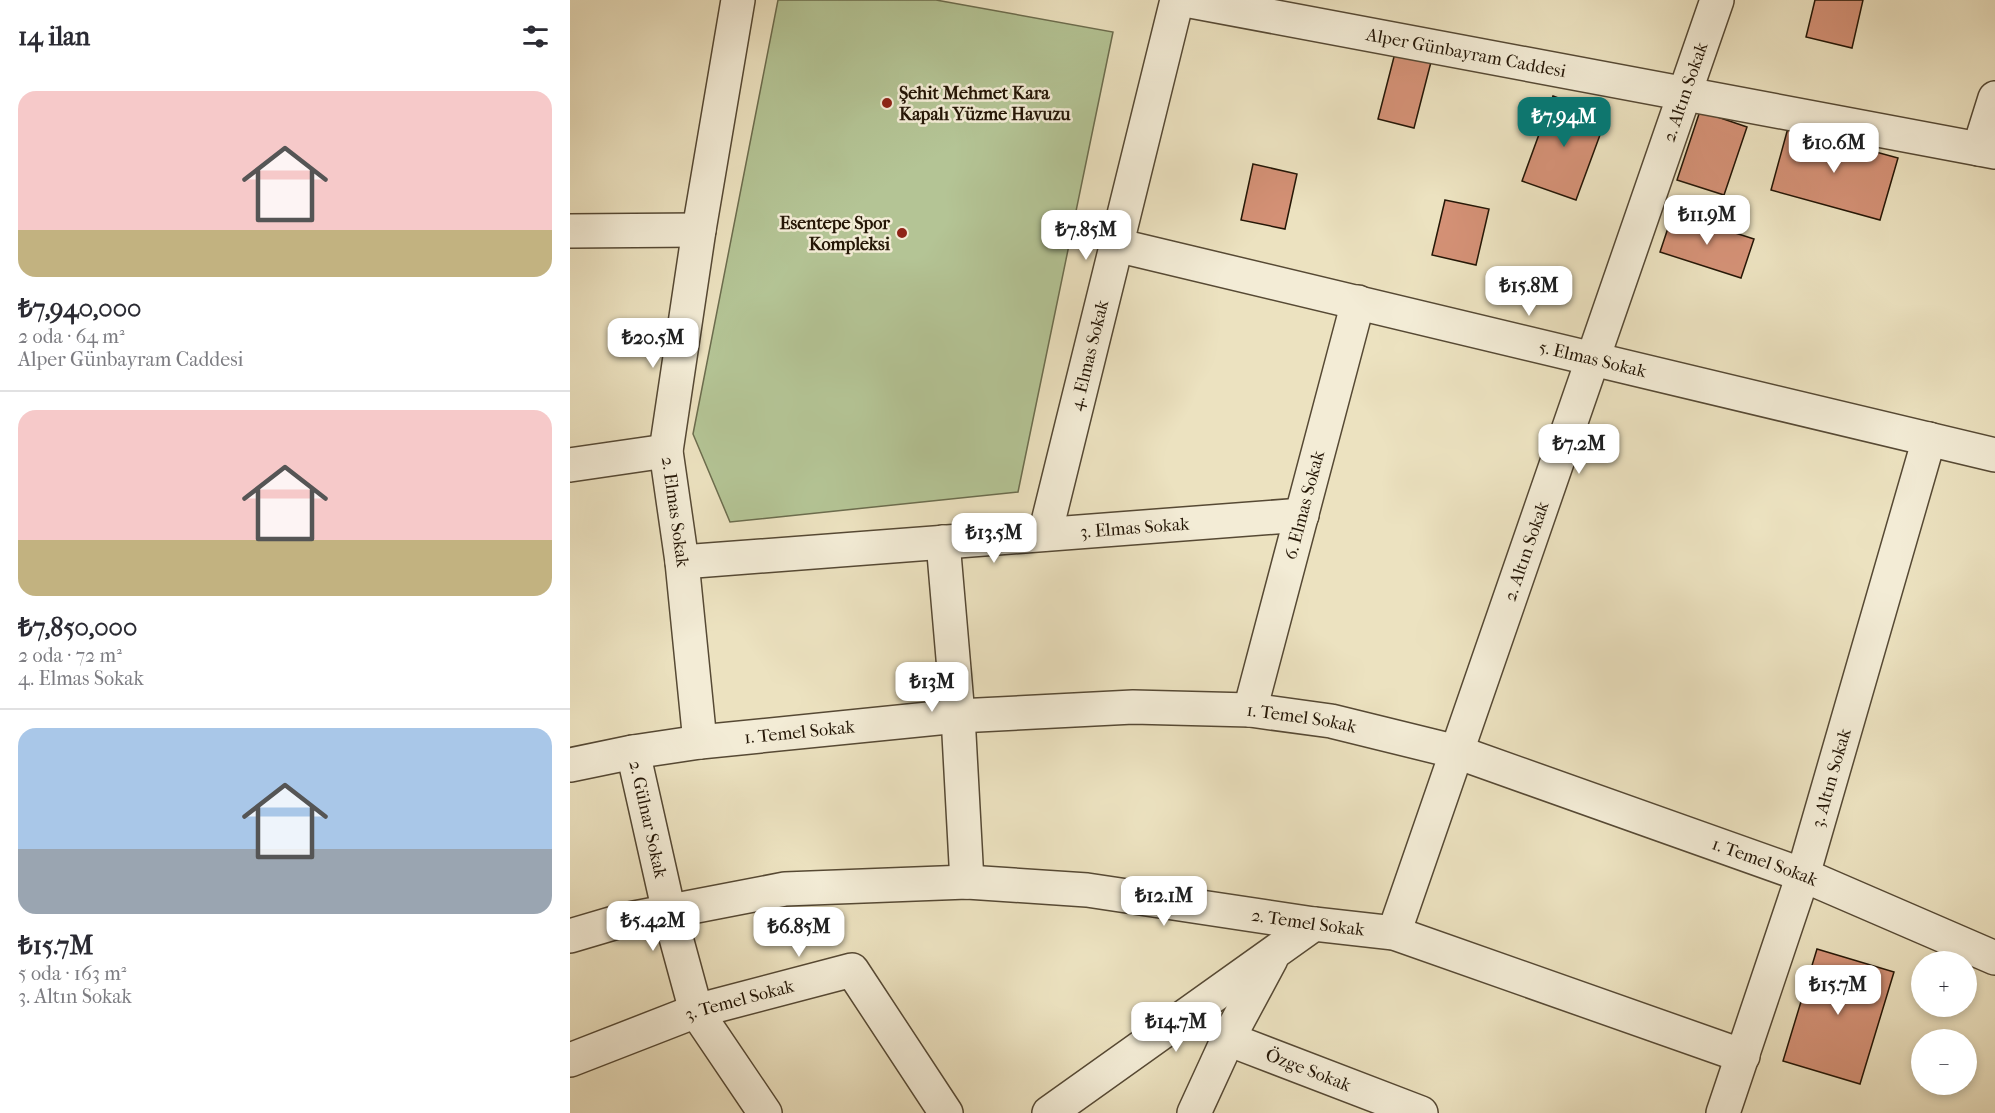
<!DOCTYPE html>
<html lang="tr">
<head>
<meta charset="utf-8">
<style>
	body { margin:0; font-family:"IM FELL French Canon",serif; background:#f2f2f3; color:#2b2b33; height:100vh; display:flex; flex-direction:column; font-size:22px; white-space:nowrap }
	* { box-sizing:border-box; margin:0 }
	p { font-size:20px; color:#7c7c81 }
	.icon { flex:none; width:33px; height:33px; fill:none; stroke:currentColor; stroke-width:2; stroke-linecap:round; stroke-linejoin:round }
	.map { position:relative; flex:1; overflow:hidden }
	.side { display:flex; flex-direction:column; background:#fff; width:570px }
	.side>* { flex:none }
	.fabs { position:absolute; left:1341px; top:951px; display:grid; gap:12px }
	.fabs a { display:grid; place-items:center; width:66px; height:66px; border-radius:50%; background:#fff; box-shadow:0 3px 9px #0003; font-size:30px }
	.price { position:absolute; translate:-50% -51px; padding:0 14px; border-radius:12px; background:#fff; color:#222; font-size:20px; line-height:39px; filter:drop-shadow(0 2px 3px #0008) }
	.price::after { content:''; position:absolute; left:50%; top:36px; width:18px; height:14px; margin-left:-9px; background:inherit; clip-path:polygon(0 0,100% 0,50% 100%) }
	.price.current { background:#0f766e; color:#fff }
	ul { padding:0; list-style:none }
	li { display:grid; align-content:center; gap:12px; height:318px; padding:0 18px }
	li+li { border-top:2px solid #e1e1e2 }
	li span { display:grid; place-items:center; height:186px; border-radius:18px; color:#555 }
	li>.icon { margin-inline-start:auto }
	span .icon { width:108px; height:108px; fill:#fffc; stroke-width:1 }
	li b { font-size:26px }
	h2 { display:flex; justify-content:space-between; align-items:center; height:72px; padding:0 18px; font-size:26px }
	main { display:flex; flex:1; min-height:0 }
	.map>svg:first-child { display:block }
</style>
</head>
<body>
<main>
<section class="side">
<h2>14 ilan<svg class="icon" aria-label="filters" viewBox="0 0 24 24"><path d="M4 7h16M4 17h16"/><circle cx="9" cy="7" r="2"/><circle cx="15" cy="17" r="2"/></svg></h2>
<ul>
<li><span style="background:linear-gradient(#f6c9c9 75%,#c2b280 0)"><svg class="icon" aria-label="home" viewBox="0 0 24 24"><path d="M3 11l9-7 9 7M6 9v11h12V9"/></svg></span><div><b>₺7,940,000</b><p>2 oda · 64 m²</p><p>Alper Günbayram Caddesi</p></div></li>
<li><span style="background:linear-gradient(#f6c9c9 70%,#c2b280 0)"><svg class="icon" aria-label="home" viewBox="0 0 24 24"><path d="M3 11l9-7 9 7M6 9v11h12V9"/></svg></span><div><b>₺7,850,000</b><p>2 oda · 72 m²</p><p>4. Elmas Sokak</p></div></li>
<li><span style="background:linear-gradient(#a9c7e8 65%,#9aa5b1 0)"><svg class="icon" aria-label="home" viewBox="0 0 24 24"><path d="M3 11l9-7 9 7M6 9v11h12V9"/></svg></span><div><b>₺15.7M</b><p>5 oda · 163 m²</p><p>3. Altın Sokak</p></div></li>
</ul>
</section>
<div class="map">
<svg width="1425" height="1113" viewBox="0 0 1425 1113">
	<rect width="100%" height="100%" fill="#ece2c0"/>
	<filter id="stains"><feTurbulence type="fractalNoise" baseFrequency=".00333" numOctaves="4"/><feColorMatrix values="0 0 0 0 .2 0 0 0 0 .09 0 0 0 0 .02 0 0 0 .5 -.17"/></filter>
	<radialGradient id="worn" r=".72"><stop offset=".6" stop-color="#630" stop-opacity="0"/><stop offset="1" stop-color="#630" stop-opacity=".3"/></radialGradient>
	<path fill="#b4c495" stroke="#6c6d4e" stroke-width="1.5" d="M208,0H366L543,32L448,492L160,522L123,434Z"/>
	<g fill="#d49176" stroke="#241606" stroke-width="1.5">
		<path d="M1245,0H1293L1282,48L1236,37Z"/>
		<path d="M825,53L861,62L844,128L808,119Z"/>
		<path d="M983,96L1037,116L1006,200L952,181Z"/>
		<path d="M1130,111L1177,127L1154,195L1107,180Z"/>
		<path d="M1218,128L1328,158L1310,220L1201,190Z"/>
		<path d="M683,164L727,174L715,229L671,220Z"/>
		<path d="M875,200L919,209L906,265L862,255Z"/>
		<path d="M1103,213L1184,239L1171,278L1090,252Z"/>
		<path d="M1247,949L1324,972L1290,1084L1213,1061Z"/>
	</g>
	<g fill="none" stroke-linecap="round" stroke-linejoin="round">
		<g stroke="#564934" stroke-width="36">
			<g id="minor">
				<path id="s1" d="M615,0L1425,152"/>
				<path d="M1409,149L1425,98"/>
				<path d="M0,231L129,230"/>
				<path id="s2" d="M546,245L1425,455"/>
				<path d="M0,465L96,451"/>
				<path id="s3" d="M475,534L607,0"/>
				<path d="M373,542L388,716L397,882"/>
				<path id="s4" d="M112,562L732,515"/>
				<path id="s5" d="M680,710L788,302"/>
				<path d="M130,742L112,562L96,451L129,230L168,0"/>
				<path id="s6" d="M63,752L99,912L126,1011L195,1113"/>
				<path id="s7" d="M0,765L63,752L130,742L388,716L563,707L680,710L761,721L887,752L1233,875L1425,958"/>
				<path id="s8" d="M824,933L1147,0"/>
				<path id="s9" d="M0,936L54,920L215,889L397,882L517,890L744,924L824,933L1173,1056"/>
				<path id="s10" d="M658,1039L851,1113"/>
				<path id="s11" d="M0,1060L126,1011L282,970L376,1113"/>
				<path d="M479,1113L744,924"/>
				<path d="M624,1113L658,1039L701,959"/>
				<path id="s12" d="M1153,1113L1233,875L1359,439"/>
			</g>
		</g>
		<use href="#minor" stroke="#f3ecd6" stroke-width="33"/>
	</g>
	<g fill="#8f2418" stroke="#f3ecd6" stroke-width="2">
		<circle cx="317" cy="103" r="6"/>
		<circle cx="332" cy="233" r="6"/>
	</g>
	<g text-anchor="middle" dominant-baseline="central" stroke-width="5" stroke-linejoin="round" paint-order="stroke">
		<g font-size="18" fill="#241606" stroke="#f3ecd6">
			<text stroke="none"><textPath href="#s1" startOffset="286">Alper Günbayram Caddesi</textPath></text>
			<text stroke="none"><textPath href="#s8" startOffset="890">2. Altın Sokak</textPath></text>
			<text stroke="none"><textPath href="#s3" startOffset="184">4. Elmas Sokak</textPath></text>
			<text stroke="none"><textPath href="#s2" startOffset="490">5. Elmas Sokak</textPath></text>
			<text stroke="none"><textPath href="#s5" startOffset="212">6. Elmas Sokak</textPath></text>
			<text transform="translate(105 512) rotate(82)">2. Elmas Sokak</text>
			<text stroke="none"><textPath href="#s4" startOffset="454">3. Elmas Sokak</textPath></text>
			<text stroke="none"><textPath href="#s8" startOffset="404">2. Altın Sokak</textPath></text>
			<text stroke="none"><textPath href="#s7" startOffset="736">1. Temel Sokak</textPath></text>
			<text stroke="none"><textPath href="#s7" startOffset="232">1. Temel Sokak</textPath></text>
			<text stroke="none"><textPath href="#s12" startOffset="352">3. Altın Sokak</textPath></text>
			<text stroke="none"><textPath href="#s6" startOffset="69">2. Gülnar Sokak</textPath></text>
			<text stroke="none"><textPath href="#s7" startOffset="1222">1. Temel Sokak</textPath></text>
			<text stroke="none"><textPath href="#s9" startOffset="746">2. Temel Sokak</textPath></text>
			<text stroke="none"><textPath href="#s11" startOffset="180">3. Temel Sokak</textPath></text>
			<text stroke="none"><textPath href="#s10" startOffset="86">Özge Sokak</textPath></text>
		</g>
		<g font-size="18" font-weight="bold" fill="#241606" stroke="#f3ecd6" text-anchor="start">
			<text x="329" y="93">Şehit Mehmet Kara<tspan x="329" dy="21">Kapalı Yüzme Havuzu</tspan></text>
			<text x="320" y="223" text-anchor="end">Esentepe Spor<tspan x="320" dy="21">Kompleksi</tspan></text>
		</g>
	</g>
	<rect width="100%" height="100%" filter="url(#stains)"/>
	<rect width="100%" height="100%" fill="url(#worn)"/>
</svg>
<div class="fabs">
<a>+</a>
<a>−</a>
</div>
<b class="price current" style="left:994px;top:148px">₺7.94M</b>
<b class="price" style="left:1264px;top:174px">₺10.6M</b>
<b class="price" style="left:1137px;top:246px">₺11.9M</b>
<b class="price" style="left:516px;top:261px">₺7.85M</b>
<b class="price" style="left:959px;top:317px">₺15.8M</b>
<b class="price" style="left:83px;top:369px">₺20.5M</b>
<b class="price" style="left:1009px;top:475px">₺7.2M</b>
<b class="price" style="left:424px;top:564px">₺13.5M</b>
<b class="price" style="left:362px;top:713px">₺13M</b>
<b class="price" style="left:594px;top:927px">₺12.1M</b>
<b class="price" style="left:83px;top:952px">₺5.42M</b>
<b class="price" style="left:229px;top:958px">₺6.85M</b>
<b class="price" style="left:1268px;top:1016px">₺15.7M</b>
<b class="price" style="left:606px;top:1053px">₺14.7M</b>
</div>
</main>
</body>
</html>
